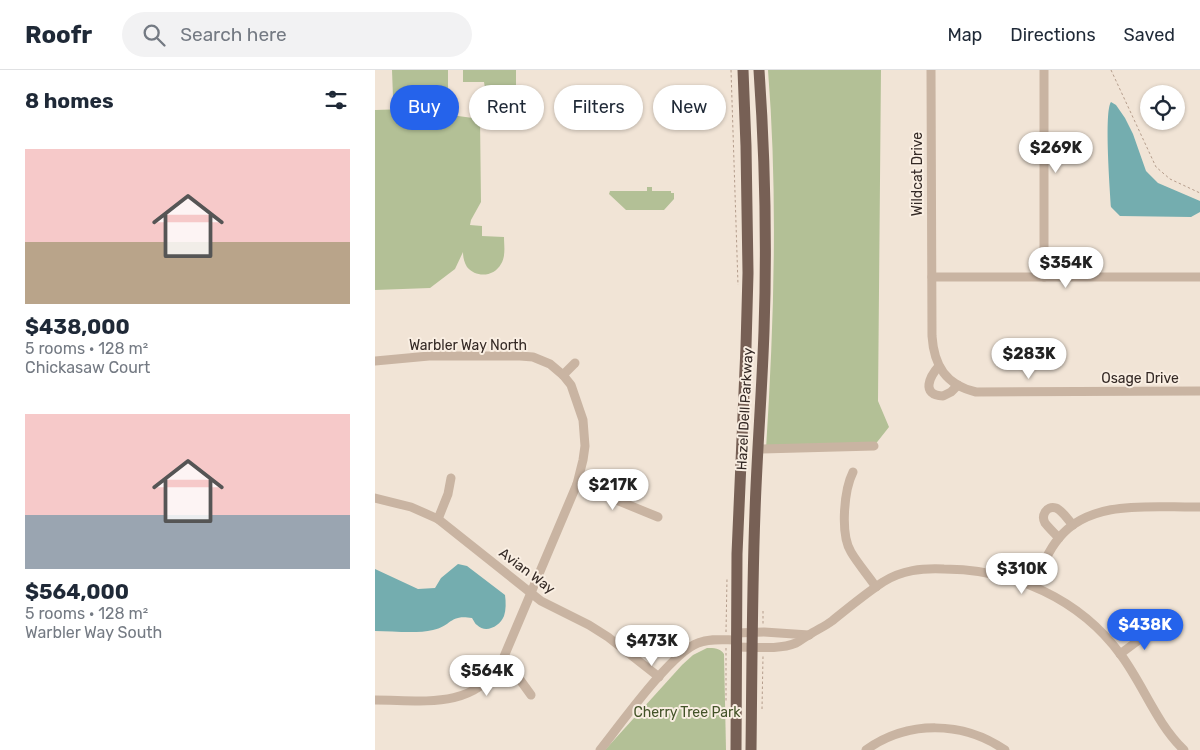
<!DOCTYPE html>
<html lang="en">
<head>
<meta charset="utf-8">
<style>
	body { margin:0; font-family:Rubik,sans-serif; background:#f2f2f3; color:#1f2937; height:100vh; display:flex; flex-direction:column; font-size:19px; white-space:nowrap }
	* { box-sizing:border-box; margin:0 }
	p { font-size:16px; color:#747a83 }
	.icon { flex:none; width:28px; height:28px; fill:none; stroke:currentColor; stroke-width:2; stroke-linecap:round; stroke-linejoin:round }
	.map { position:relative; flex:1; overflow:hidden }
	.side { display:flex; flex-direction:column; background:#fff; width:375px }
	.side>* { flex:none }
	.hud { position:absolute; left:15px; top:15px; width:475px; height:45px; display:flex; gap:10px }
	.fabs { position:absolute; left:765px; top:15px; display:grid; gap:10px }
	.fabs a { display:grid; place-items:center; width:45px; height:45px; border-radius:50%; background:#fff; box-shadow:0 1px 4px #0004; font-size:25px }
	.price { position:absolute; translate:-50% -42px; padding:0 11px; border-radius:18px; background:#fff; color:#222; font-size:16px; line-height:32px; filter:drop-shadow(0 1px 2px #0008) }
	.price::after { content:''; position:absolute; left:50%; top:30px; width:15px; height:11px; margin-left:-8px; background:inherit; clip-path:polygon(0 0,100% 0,50% 100%) }
	.price.current { background:#2563eb; color:#fff }
	ul { padding:0; list-style:none }
	li { display:grid; align-content:center; gap:10px; height:265px; padding:0 25px }
	li span { display:grid; place-items:center; height:155px; border-radius:0px; color:#555 }
	li>.icon { margin-inline-start:auto }
	span .icon { width:90px; height:90px; fill:#fffc; stroke-width:1 }
	li b { font-size:21px }
	h2 { display:flex; justify-content:space-between; align-items:center; height:60px; padding:0 25px; font-size:21px }
	.pill { padding:0 18px; border-radius:22px; background:#fff; box-shadow:0 1px 4px #0004; font-size:18px; line-height:45px }
	.pill.current { background:#2563eb; color:#fff }
	header { display:flex; align-items:center; gap:30px; box-sizing:border-box; height:70px; padding:0 25px; background:#fff; border-bottom:1px solid #e0e1e3 }
	header strong { font-size:24px }
	nav { display:flex; gap:28px; margin-inline-start:auto; font-size:18px }
	.search { width:350px; height:45px; background:#f2f2f3; display:flex; align-items:center; gap:12px; box-sizing:border-box; padding:0 18px; border-radius:28px; color:#747a83; font-size:19px }
	main { display:flex; flex:1; min-height:0 }
	.map>svg:first-child { display:block }
</style>
</head>
<body>
<header>
<strong>Roofr</strong>
<div class="search"><svg class="icon" aria-label="search" viewBox="0 0 24 24"><circle cx="10" cy="10" r="6"/><path d="M15 15l6 6"/></svg>Search here</div>
<nav><a>Map</a><a>Directions</a><a>Saved</a></nav>
</header>
<main>
<section class="side">
<h2>8 homes<svg class="icon" aria-label="filters" viewBox="0 0 24 24"><path d="M4 7h16M4 17h16"/><circle cx="9" cy="7" r="2"/><circle cx="15" cy="17" r="2"/></svg></h2>
<ul>
<li><span style="background:linear-gradient(#f6c9c9 60%,#b9a48a 0)"><svg class="icon" aria-label="home" viewBox="0 0 24 24"><path d="M3 11l9-7 9 7M6 9v11h12V9"/></svg></span><div><b>$438,000</b><p>5 rooms · 128 m²</p><p>Chickasaw Court</p></div></li>
<li><span style="background:linear-gradient(#f6c9c9 65%,#9aa5b1 0)"><svg class="icon" aria-label="home" viewBox="0 0 24 24"><path d="M3 11l9-7 9 7M6 9v11h12V9"/></svg></span><div><b>$564,000</b><p>5 rooms · 128 m²</p><p>Warbler Way South</p></div></li>
</ul>
</section>
<div class="map">
<svg width="825" height="680" viewBox="0 0 825 680">
	<rect width="100%" height="100%" fill="#f1e4d6"/>
	<g fill="#b3c096">
		<path d="M17,0H73V26L18,27Z"/>
		<path d="M88,0H141V15L139,18H110L109,12H88Z"/>
		<path d="M393,0H506L503,331L514,357L499,376L391,379C399,253 403,126 393,0Z"/>
		<path d="M32,39L105,49L106,132L96,150L95,155L107,156V166L129,167C129,175 131,186 126,194C119,207 101,208 92,197C89,192 88,187 88,182L80,199L55,218L0,220V40Z"/>
		<path d="M272,117H277V121H296V123H299V129L289,140H251L234,124L235,121H272Z"/>
		<path d="M332,578C339,578 345,578 349,584L351,680H230L307,595L318,585Z"/>
	</g>
	<g fill="#74adaf">
		<path d="M736,32L741,35L750,48L758,64L771,101L783,113L825,131V142L816,147L745,146L736,137C735,120 729,41 736,32Z"/>
		<path d="M83,494L92,496L130,525C131,532 131,540 129,546C125,556 111,564 102,555C100,554 99,551 97,548C74,544 77,556 58,560C41,564 18,561 0,561V499L43,519L60,518L66,508Z"/>
	</g>
	<g fill="none" stroke-linecap="round" stroke-linejoin="round">
		<g stroke="#b59d8c" stroke-width="1" stroke-dasharray="2.5 2.5" stroke-linecap="butt">
			<path d="M356,0L363,215"/>
			<path d="M736,0L781,97L795,109L825,123"/>
			<path d="M388,541V554"/>
			<path d="M351,562L352,508"/>
			<path d="M351,578V632"/>
			<path d="M387,639L388,586"/>
		</g>
		<g stroke="#c9b4a2" stroke-width="9">
			<path d="M556,0L557,266C559,296 571,315 601,322L825,321"/>
			<path d="M669,0V207"/>
			<path d="M557,207H825"/>
			<path d="M0,291L54,286H145L158,287L175,294L188,305L196,315L208,350L210,376L208,390L202,414L125,596C95,640 47,630 0,630"/>
			<path d="M564,296C555,306 545,325 568,326L576,322L583,315"/>
			<path d="M188,305L200,293"/>
			<path d="M383,379L499,376"/>
			<path d="M478,402C469,420 465,464 476,482C483,494 493,505 501,517"/>
			<path d="M202,414L283,447"/>
			<path d="M0,428L36,437L63,449L166,531L214,555L233,567L284,607"/>
			<path d="M63,449L73,424L76,408"/>
			<path d="M684,468C679,463 674,458 670,453C666,446 671,435 681,438C687,440 693,450 698,455"/>
			<path d="M660,516C666,500 672,482 684,468C716,428 779,438 825,437"/>
			<path d="M361,563L389,562L434,565"/>
			<path d="M361,577C380,577 404,580 421,573C426,571 429,567 434,565C441,560 449,557 457,551C473,538 490,524 508,512C527,500 547,498 569,499C639,499 705,529 746,585C769,616 781,653 809,680"/>
			<path d="M745,584L780,558"/>
			<path d="M125,596L143,607L156,625"/>
			<path d="M225,680C245,655 296,583 323,573C335,568 349,570 362,570"/>
			<path d="M491,680C533,650 588,651 630,680"/>
		</g>
		<g stroke="#776055" stroke-width="11">
			<path d="M361,680L362,484L371,277L373,203L371,76L368,0"/>
			<path d="M376,680C377,601 377,521 380,442C382,381 387,321 389,261C392,174 390,87 384,0"/>
		</g>
	</g>
	<g text-anchor="middle" dominant-baseline="central" stroke-width="4" stroke-linejoin="round" paint-order="stroke">
		<g font-size="14" fill="#342925" stroke="#f9eee2">
			<text transform="translate(542 104) rotate(-90)">Wildcat Drive</text>
			<text x="93" y="275">Warbler Way North</text>
			<text x="765" y="308">Osage Drive</text>
			<text transform="translate(370 339) rotate(-87)">Hazel Dell Parkway</text>
			<text transform="translate(152 501) rotate(37)">Avian Way</text>
		</g>
		<g font-size="14" fill="#435328" stroke="#f9eee2">
			<text x="312" y="642">Cherry Tree Park</text>
		</g>
	</g>
</svg>
<div class="fabs">
<a><svg class="icon" aria-label="locate" viewBox="0 0 24 24"><circle cx="12" cy="12" r="6"/><path d="M12 2v4M12 18v4M2 12h4M18 12h4"/></svg></a>
</div>
<b class="price" style="left:681px;top:104px">$269K</b>
<b class="price" style="left:691px;top:219px">$354K</b>
<b class="price" style="left:654px;top:310px">$283K</b>
<b class="price" style="left:238px;top:441px">$217K</b>
<b class="price" style="left:647px;top:525px">$310K</b>
<b class="price current" style="left:770px;top:581px">$438K</b>
<b class="price" style="left:277px;top:597px">$473K</b>
<b class="price" style="left:112px;top:627px">$564K</b>
<div class="hud">
<a class="pill current">Buy</a>
<a class="pill">Rent</a>
<a class="pill">Filters</a>
<a class="pill">New</a>
</div>
</div>
</main>
</body>
</html>
